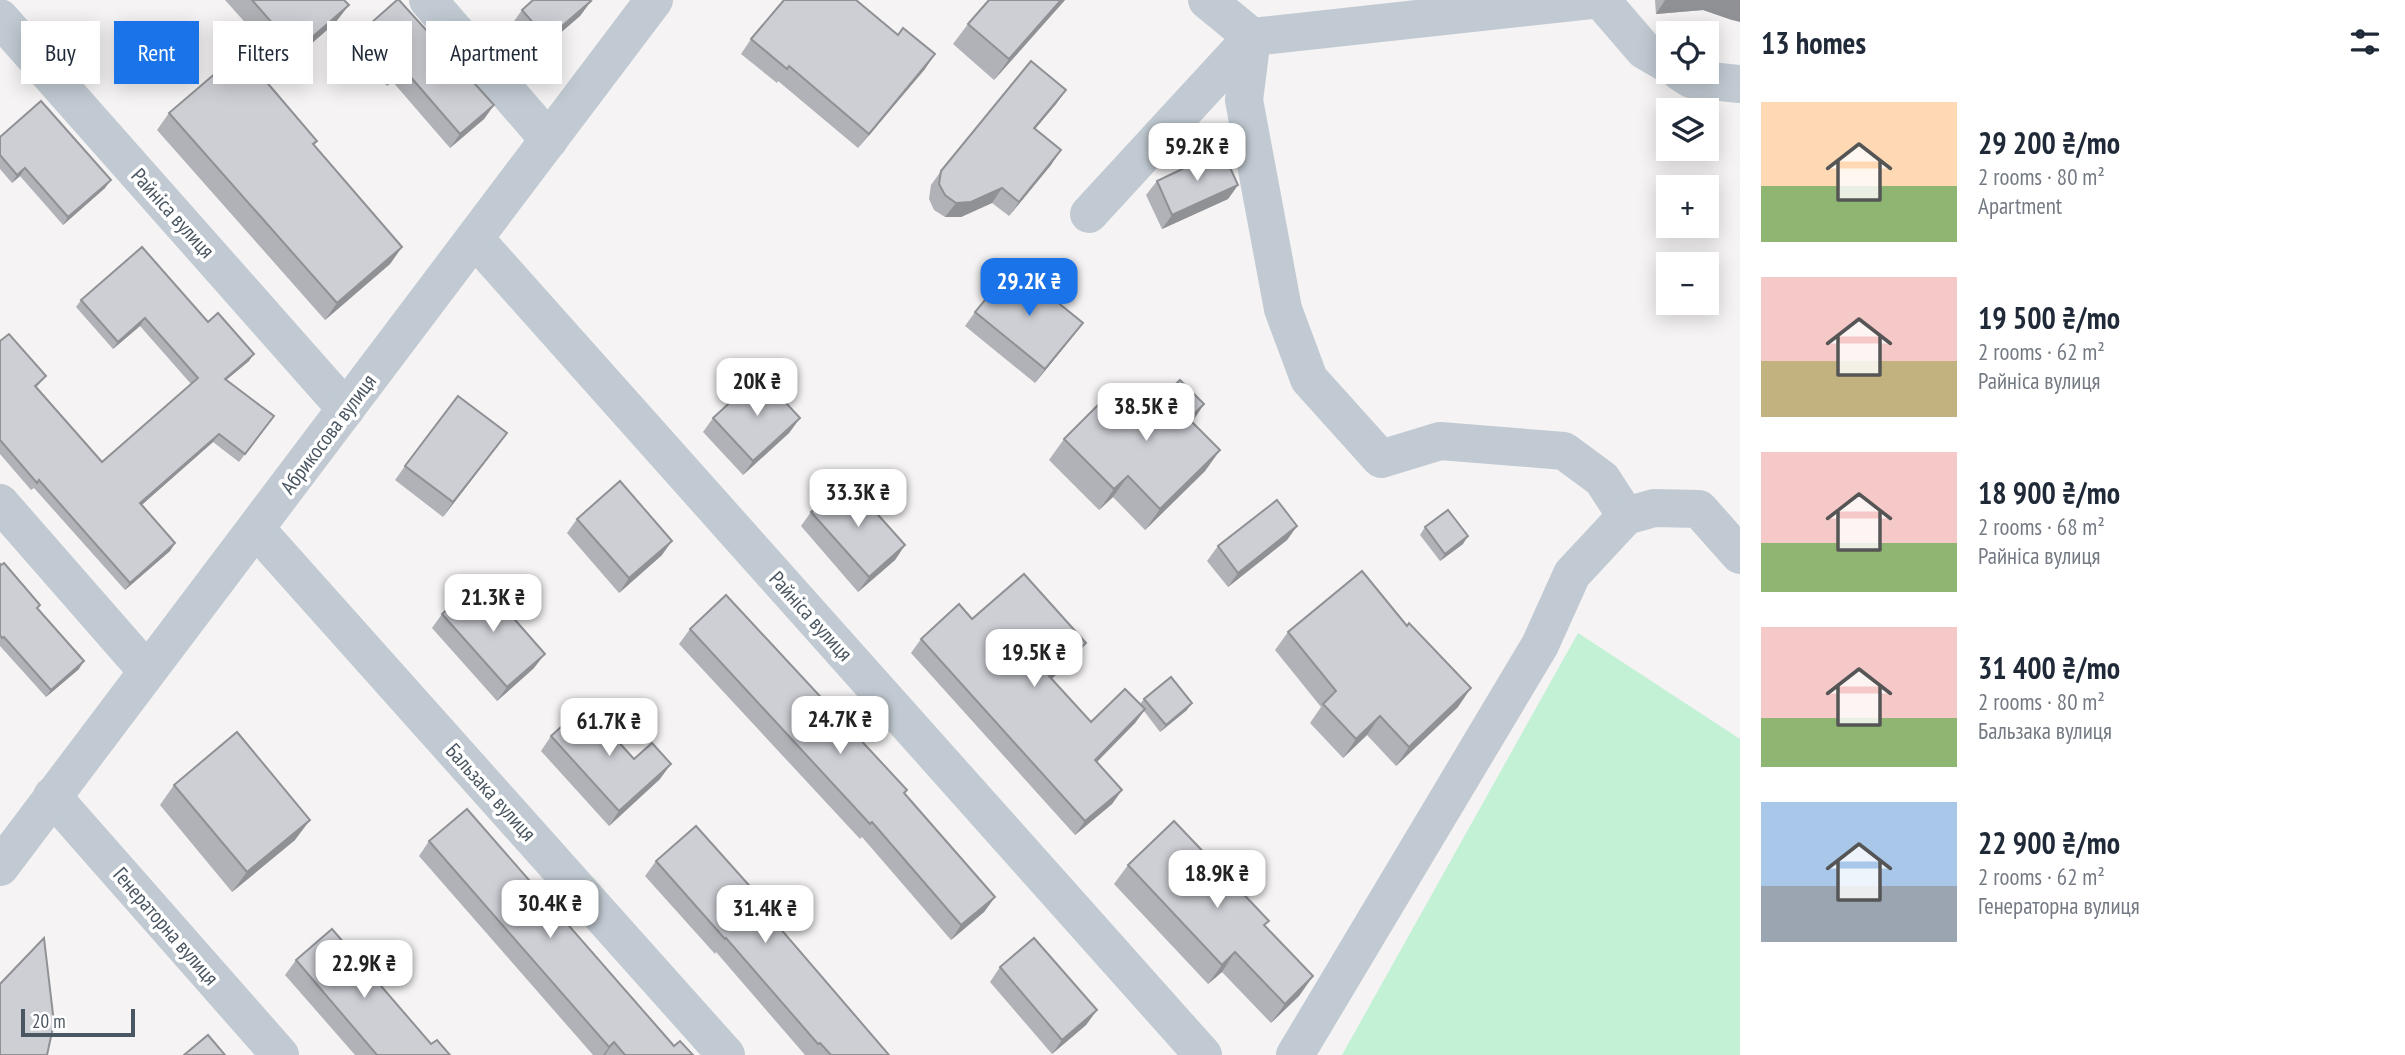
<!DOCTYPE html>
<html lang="en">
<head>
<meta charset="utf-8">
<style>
	body { margin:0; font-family:"PT Sans Narrow",sans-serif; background:#f2f2f3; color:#1f2937; height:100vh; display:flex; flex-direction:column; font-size:26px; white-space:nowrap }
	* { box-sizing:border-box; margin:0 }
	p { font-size:23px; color:#747a83 }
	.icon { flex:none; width:38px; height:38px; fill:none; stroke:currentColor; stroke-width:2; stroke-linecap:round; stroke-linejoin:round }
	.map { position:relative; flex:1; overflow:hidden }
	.details { display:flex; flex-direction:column; background:#fff; width:665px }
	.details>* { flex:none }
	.top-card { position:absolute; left:21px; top:21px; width:665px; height:63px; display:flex; gap:14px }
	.buttons { position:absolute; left:1656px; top:21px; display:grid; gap:14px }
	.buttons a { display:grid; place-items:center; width:63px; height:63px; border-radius:0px; background:#fff; box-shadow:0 4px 18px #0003; font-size:35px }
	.scale { position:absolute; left:21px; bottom:18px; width:114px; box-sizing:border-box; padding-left:7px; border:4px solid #4a5661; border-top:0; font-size:19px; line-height:24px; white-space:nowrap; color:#4a5661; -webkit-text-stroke:5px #fff; paint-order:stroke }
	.price { position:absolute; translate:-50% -60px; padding:0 16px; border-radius:14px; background:#fff; color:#222; font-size:23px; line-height:46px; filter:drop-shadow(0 2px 4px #0008) }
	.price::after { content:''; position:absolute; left:50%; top:42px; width:21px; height:16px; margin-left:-10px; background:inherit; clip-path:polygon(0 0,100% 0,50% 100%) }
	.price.on { background:#1a73e8; color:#fff }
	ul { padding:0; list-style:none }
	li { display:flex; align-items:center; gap:21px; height:175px; padding:0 21px }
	li span { display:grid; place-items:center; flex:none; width:196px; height:140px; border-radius:0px; color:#555 }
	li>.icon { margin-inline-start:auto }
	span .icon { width:84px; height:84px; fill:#fffc; stroke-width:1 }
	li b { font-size:30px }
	h2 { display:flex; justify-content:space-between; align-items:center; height:84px; padding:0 21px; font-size:30px }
	.tag { padding:0 24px; border-radius:0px; background:#fff; box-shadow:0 4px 18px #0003; font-size:24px; line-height:63px }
	.tag.on { background:#1a73e8; color:#fff }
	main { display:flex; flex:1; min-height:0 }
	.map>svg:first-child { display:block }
</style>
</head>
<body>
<main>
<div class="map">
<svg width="1740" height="1055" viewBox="0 0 1740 1055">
	<rect width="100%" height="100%" fill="#f5f3f3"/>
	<path fill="#c3f1d5" d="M1578,633L1740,739V1055H1342Z"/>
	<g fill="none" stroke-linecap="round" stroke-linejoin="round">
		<g stroke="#c1cad2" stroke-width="38">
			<path d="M428,0L549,140"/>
			<path d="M1207,0L1252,37L1244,100L1283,309L1309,379L1381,459L1440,441L1564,451L1602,479L1626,516"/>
			<path d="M1601,0L1644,50L1668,64"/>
			<path d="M0,18L346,409"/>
			<path d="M1680,72L1691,79L1740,84"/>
			<path d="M1089,214L1252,37L1591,0"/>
			<path d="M475,239L1203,1055"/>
			<path d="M0,503L147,671"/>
			<path d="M256,529L726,1055"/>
			<path d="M52,796L280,1055"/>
			<path d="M0,867L654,0"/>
			<path d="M1295,1055L1540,645L1572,574L1626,516L1654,508L1699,509L1740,555"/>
		</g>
	</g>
	<g fill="#b0b2b7">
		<path d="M225,0H344L336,22L267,83L317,141L314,146L402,247L390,264L325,320L157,130L169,113L258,37Z"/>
		<path d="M987,0H1065L994,80L953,44L968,24L988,1Z"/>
		<path d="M1655,0H1740L1732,20L1703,10L1656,14Z"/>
		<path d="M591,1L580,16L537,53L512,24L522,10Z"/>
		<path d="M362,31L494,105L484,119L450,148L392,81L387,86L352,46Z"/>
		<path d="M751,39L925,69L858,148L778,81L777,83L741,54Z"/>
		<path d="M1066,90L1056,104L1035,129L1051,165L1009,216L992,203L961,217H945L934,210L929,199L931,185L941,171Z"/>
		<path d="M0,137L105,188L63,225L20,176L12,183L0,169Z"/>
		<path d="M1157,181L1238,185L1228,199L1162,229L1146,195Z"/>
		<path d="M81,300L208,322L249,361L226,380L274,416L239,462L213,442L141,505L175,543L170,551L125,590L34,488L31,490L0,454V341L46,376L36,388L102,462L191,384L140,326L113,349L76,307Z"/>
		<path d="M975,312L1072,337L1035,383L965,326Z"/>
		<path d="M1204,404L1192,422L1220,450L1205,471L1145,530L1113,497L1099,510L1049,460L1064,439L1147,412Z"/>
		<path d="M713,418H800L789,433L743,475L703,432Z"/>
		<path d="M507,433L443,517L395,480L405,466Z"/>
		<path d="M811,512L905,545L895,560L858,592L801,526Z"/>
		<path d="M577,519L662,555L619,593L567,533Z"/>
		<path d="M1297,526L1287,540L1228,587L1207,561L1218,546Z"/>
		<path d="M1425,527L1463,544L1440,561L1420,535Z"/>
		<path d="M0,564L38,609L79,669L46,697L0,646Z"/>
		<path d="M442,614L534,668L497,701L432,628Z"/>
		<path d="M972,619L1076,657L1051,679L1091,722L1140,704L1144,699L1187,710L1160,732L1144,711L1135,723L1097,762L1122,790L1112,804L1075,835L911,653L921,639Z"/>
		<path d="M690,629L907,790L905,793L995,897L984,912L951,940L862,837L860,839L679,644Z"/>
		<path d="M1288,632L1458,707L1396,766L1367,735L1343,758L1310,723L1321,707L1275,650Z"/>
		<path d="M551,736L634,759L660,779L609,826L541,751Z"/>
		<path d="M174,785L295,840L232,892L160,805Z"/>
		<path d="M429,841L674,1046L693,1055H593L419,856Z"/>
		<path d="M656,861L765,903L761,907L889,1055H805L716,952L715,954L645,876Z"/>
		<path d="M1128,865L1265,926L1313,976L1299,996L1271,1023L1222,972L1208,984L1114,884Z"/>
		<path d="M296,960L431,1044L450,1055H355L285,975Z"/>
		<path d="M1000,967L1097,1010L1086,1025L1052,1054L990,982Z"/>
	</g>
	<g fill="#909195">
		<path d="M1061,0H1065L994,80L1009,59Z"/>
		<path d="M1665,0H1740V22L1732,20L1703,10L1656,14Z"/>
		<path d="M591,1L580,16L537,53L547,39Z"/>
		<path d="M349,5L336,22L252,96L264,79Z"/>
		<path d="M935,54L925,69L858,148L869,134Z"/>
		<path d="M402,67L392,81L387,86L397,71Z"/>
		<path d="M1066,90L1056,104L1024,142L1034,128Z"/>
		<path d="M494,105L484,119L450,148L460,134Z"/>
		<path d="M1061,150L1051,165L1009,216L1019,202Z"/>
		<path d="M25,168L20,176L12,183L17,175Z"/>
		<path d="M111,180L105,188L63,225L68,217Z"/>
		<path d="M1238,185L1228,199L1162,229L1172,215Z"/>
		<path d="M1002,188L992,203L961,217H945L956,203Z"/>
		<path d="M402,247L390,264L325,320L337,303Z"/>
		<path d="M145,318L140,326L113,349L118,342Z"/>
		<path d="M1083,323L1072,337L1035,383L1045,369Z"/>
		<path d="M254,354L249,361L219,386L225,379Z"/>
		<path d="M1204,404L1190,425L1189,419Z"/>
		<path d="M800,418L789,433L743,475L753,461Z"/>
		<path d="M507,433L497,447L443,517L453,502Z"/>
		<path d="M219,434L213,442L135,511L140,503Z"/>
		<path d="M1220,450L1205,471L1145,530L1160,509Z"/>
		<path d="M1128,476L1113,497L1099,510L1114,489Z"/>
		<path d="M1297,526L1287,540L1228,587L1238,573Z"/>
		<path d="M1468,536L1463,544L1440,561L1445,554Z"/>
		<path d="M672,541L662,555L619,593L629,578Z"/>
		<path d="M175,543L170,551L125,590L130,583Z"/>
		<path d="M905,545L895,560L858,592L869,577Z"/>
		<path d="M1086,643L1076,657L1039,690L1049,676Z"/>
		<path d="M545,654L534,668L497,701L507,687Z"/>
		<path d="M84,661L79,669L46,697L51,690Z"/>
		<path d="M1471,688L1458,707L1396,766L1409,747Z"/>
		<path d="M1192,703L1187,710L1160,732L1166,725Z"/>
		<path d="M1145,709L1135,723L1085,774L1095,760Z"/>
		<path d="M1380,716L1367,735L1343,758L1356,739Z"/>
		<path d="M671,764L660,779L609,826L619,811Z"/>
		<path d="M1122,790L1112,804L1075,835L1085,821Z"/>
		<path d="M310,820L295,840L232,892L247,872Z"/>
		<path d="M995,897L984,912L951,940L961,925Z"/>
		<path d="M1235,952L1222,972L1208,984L1222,965Z"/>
		<path d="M1313,976L1299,996L1271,1023L1285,1004Z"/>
		<path d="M1097,1010L1086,1025L1052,1054L1062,1040Z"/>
		<path d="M614,1042L605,1055H603L609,1047Z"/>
	</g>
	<g fill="#cdcfd5" stroke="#909195" stroke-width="2">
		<path d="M252,0H344L349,5L264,79L317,141L313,144L402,247L337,303L169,113L273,24Z"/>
		<path d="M397,0H399L494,105L460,134L402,67L397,71L362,31Z"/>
		<path d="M533,0H589L591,1L547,39L522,10Z"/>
		<path d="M784,0H856L898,35L903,28L935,54L869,134L789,66L787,69L751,39Z"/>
		<path d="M989,0H1061L1009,59L968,24Z"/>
		<path d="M1031,61L1066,90L1034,128L1061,150L1019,202L1002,188L971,202L956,203L945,195L939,184L941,171Z"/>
		<path d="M41,101L111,180L68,217L25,168L17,175L0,155V137Z"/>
		<path d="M1222,150L1238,185L1172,215L1157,181Z"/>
		<path d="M142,247L208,322L218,313L254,354L225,379L274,416L245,454L219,434L140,503L175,543L130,583L39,480L37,483L0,440V341L9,334L46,376L35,386L102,462L198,378L145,318L118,342L81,300Z"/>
		<path d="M1013,266L1083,323L1045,369L975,312Z"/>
		<path d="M760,375L800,418L753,461L713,418Z"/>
		<path d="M1180,380L1204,404L1189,419L1220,450L1160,509L1128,476L1114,489L1064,439L1101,402L1116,404L1127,392L1147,412Z"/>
		<path d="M458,396L507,433L453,502L405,466Z"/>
		<path d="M847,480L905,545L869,577L811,512Z"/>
		<path d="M620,481L672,541L629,578L577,519Z"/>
		<path d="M1277,500L1297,526L1238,573L1218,546Z"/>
		<path d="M1448,510L1468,536L1445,554L1425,527Z"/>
		<path d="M4,563L40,605L37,608L84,661L51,690L4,637L2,638L0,635V564L1,565Z"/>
		<path d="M1362,571L1407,626L1409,623L1471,688L1409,747L1380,716L1356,739L1323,704L1336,691L1288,632Z"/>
		<path d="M1024,574L1086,643L1049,676L1091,722L1125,689L1145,709L1095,760L1122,790L1085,821L921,639L959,604L972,619Z"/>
		<path d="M480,580L545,654L507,687L442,614Z"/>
		<path d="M726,595L907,790L904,793L995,897L961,925L872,822L870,824L690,629Z"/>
		<path d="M1171,677L1192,703L1166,725L1144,699Z"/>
		<path d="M585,705L634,759L652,743L671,764L619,811L551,736Z"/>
		<path d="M237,732L310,820L247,872L174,785Z"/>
		<path d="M467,809L674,1046L680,1041L693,1055H625L614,1042L609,1047L429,841Z"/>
		<path d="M1174,821L1269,921L1264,925L1313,976L1285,1004L1235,952L1222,965L1128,865Z"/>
		<path d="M696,826L765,903L761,906L889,1055H831L820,1043L818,1044L726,938L725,939L656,861Z"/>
		<path d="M332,929L431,1044L437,1040L450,1055H377L296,960Z"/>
		<path d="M44,938L54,1023L47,1055H0V984Z"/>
		<path d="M1034,938L1097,1010L1062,1040L1000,967Z"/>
		<path d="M208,1035L225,1055H184Z"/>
	</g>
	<g text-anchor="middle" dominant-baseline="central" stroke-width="7" stroke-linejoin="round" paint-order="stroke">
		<g font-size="21" fill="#4a5661" stroke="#fff">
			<text transform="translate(173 213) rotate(48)">Райніса вулиця</text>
			<text transform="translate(328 434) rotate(-53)">Абрикосова вулиця</text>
			<text transform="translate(811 616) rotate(48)">Райніса вулиця</text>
			<text transform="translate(491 792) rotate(48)">Бальзака вулиця</text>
			<text transform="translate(166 926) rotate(49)">Генераторна вулиця</text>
		</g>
	</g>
</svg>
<div class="buttons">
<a><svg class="icon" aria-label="locate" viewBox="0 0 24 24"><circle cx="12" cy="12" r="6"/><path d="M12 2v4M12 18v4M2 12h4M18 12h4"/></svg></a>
<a><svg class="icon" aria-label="layers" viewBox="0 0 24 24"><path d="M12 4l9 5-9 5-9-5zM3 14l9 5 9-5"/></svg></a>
<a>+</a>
<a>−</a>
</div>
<div class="scale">20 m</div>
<b class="price" style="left:1197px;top:183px">59.2K ₴</b>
<b class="price on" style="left:1029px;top:318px">29.2K ₴</b>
<b class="price" style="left:757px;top:418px">20K ₴</b>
<b class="price" style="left:1146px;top:443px">38.5K ₴</b>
<b class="price" style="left:858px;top:529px">33.3K ₴</b>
<b class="price" style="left:493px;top:634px">21.3K ₴</b>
<b class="price" style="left:1034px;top:689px">19.5K ₴</b>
<b class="price" style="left:840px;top:756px">24.7K ₴</b>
<b class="price" style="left:609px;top:758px">61.7K ₴</b>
<b class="price" style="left:1217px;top:910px">18.9K ₴</b>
<b class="price" style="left:550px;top:940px">30.4K ₴</b>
<b class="price" style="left:765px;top:945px">31.4K ₴</b>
<b class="price" style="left:364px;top:1000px">22.9K ₴</b>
<div class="top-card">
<a class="tag">Buy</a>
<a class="tag on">Rent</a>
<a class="tag">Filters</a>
<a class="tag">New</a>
<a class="tag">Apartment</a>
</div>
</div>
<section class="details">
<h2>13 homes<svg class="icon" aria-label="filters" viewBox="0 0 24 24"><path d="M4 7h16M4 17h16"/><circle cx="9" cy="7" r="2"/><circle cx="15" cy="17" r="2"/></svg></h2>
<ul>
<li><span style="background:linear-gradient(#ffd9b3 60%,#8fb573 0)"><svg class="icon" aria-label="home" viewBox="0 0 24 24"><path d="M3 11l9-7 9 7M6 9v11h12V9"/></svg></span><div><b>29 200 ₴/mo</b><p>2 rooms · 80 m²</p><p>Apartment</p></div></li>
<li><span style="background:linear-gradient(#f6c9c9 60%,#c2b280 0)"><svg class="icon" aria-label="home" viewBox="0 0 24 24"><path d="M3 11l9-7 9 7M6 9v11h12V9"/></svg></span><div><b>19 500 ₴/mo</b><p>2 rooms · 62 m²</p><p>Райніса вулиця</p></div></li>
<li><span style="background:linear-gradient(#f6c9c9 65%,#8fb573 0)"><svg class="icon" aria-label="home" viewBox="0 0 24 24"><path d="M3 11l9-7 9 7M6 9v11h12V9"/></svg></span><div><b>18 900 ₴/mo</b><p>2 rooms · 68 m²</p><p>Райніса вулиця</p></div></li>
<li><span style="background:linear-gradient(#f6c9c9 65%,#8fb573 0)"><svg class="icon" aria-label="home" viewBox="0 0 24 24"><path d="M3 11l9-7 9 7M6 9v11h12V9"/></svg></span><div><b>31 400 ₴/mo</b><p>2 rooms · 80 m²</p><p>Бальзака вулиця</p></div></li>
<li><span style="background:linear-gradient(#a9c7e8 60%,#9aa5b1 0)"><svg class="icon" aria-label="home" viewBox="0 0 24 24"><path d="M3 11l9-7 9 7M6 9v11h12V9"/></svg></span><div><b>22 900 ₴/mo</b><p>2 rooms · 62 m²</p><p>Генераторна вулиця</p></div></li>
</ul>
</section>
</main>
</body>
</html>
